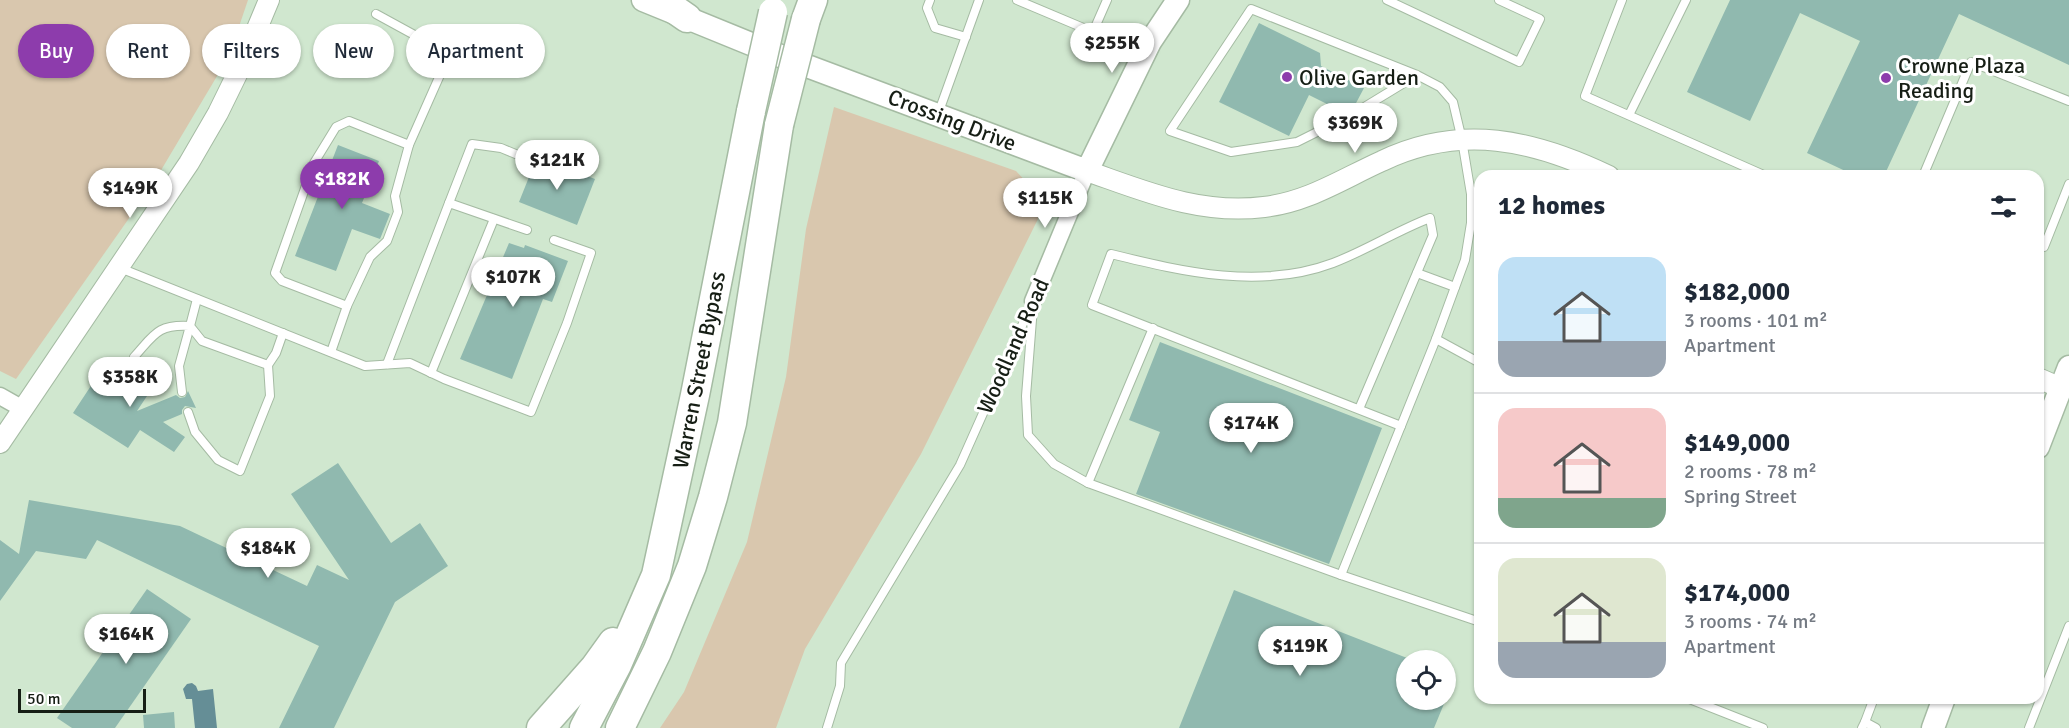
<!DOCTYPE html>
<html lang="en">
<head>
<meta charset="utf-8">
<style>
	body { margin:0; font-family:Signika,sans-serif; background:#f2f2f3; color:#1f2937; height:100vh; display:flex; flex-direction:column; font-size:22px; white-space:nowrap }
	* { box-sizing:border-box; margin:0 }
	p { font-size:20px; color:#747a83 }
	.icon { flex:none; width:33px; height:33px; fill:none; stroke:currentColor; stroke-width:2; stroke-linecap:round; stroke-linejoin:round }
	.map { position:relative; flex:1; overflow:hidden }
	.drawer { position:absolute; left:1474px; top:170px; width:570px; height:534px; display:flex; flex-direction:column; background:#fff; border-radius:18px; box-shadow:0 2px 4px #0004 }
	.drawer>* { flex:none }
	.hud { position:absolute; left:18px; top:24px; width:570px; height:54px; display:flex; gap:12px }
	.tools { position:absolute; left:1396px; top:650px; display:grid; gap:12px }
	.tools a { display:grid; place-items:center; width:60px; height:60px; border-radius:50%; background:#fff; box-shadow:0 2px 4px #0004; font-size:30px }
	.scale { position:absolute; left:18px; bottom:15px; width:128px; box-sizing:border-box; padding-left:6px; border:3px solid #161e15; border-top:0; font-size:16px; line-height:21px; white-space:nowrap; color:#161e15; -webkit-text-stroke:4px #fff; paint-order:stroke }
	.price { position:absolute; translate:-50% -51px; padding:0 14px; border-radius:21px; background:#fff; color:#222; font-size:20px; line-height:39px; filter:drop-shadow(0 2px 3px #0008) }
	.price::after { content:''; position:absolute; left:50%; top:36px; width:18px; height:14px; margin-left:-9px; background:inherit; clip-path:polygon(0 0,100% 0,50% 100%) }
	.price.selected { background:#8d3cac; color:#fff }
	ul { padding:0; list-style:none }
	li { display:flex; align-items:center; gap:18px; height:150px; padding:0 24px }
	li+li { border-top:2px solid #e0e1e3 }
	li span { display:grid; place-items:center; flex:none; width:168px; height:120px; border-radius:18px; color:#555 }
	li>.icon { margin-inline-start:auto }
	span .icon { width:72px; height:72px; fill:#fffc; stroke-width:1 }
	li b { font-size:26px }
	h2 { display:flex; justify-content:space-between; align-items:center; height:72px; padding:0 24px; font-size:26px }
	.chip { padding:0 21px; border-radius:27px; background:#fff; box-shadow:0 2px 4px #0004; font-size:21px; line-height:54px }
	.chip.selected { background:#8d3cac; color:#fff }
	.map>svg:first-child { display:block }
</style>
</head>
<body>
<div class="map">
<svg width="2069" height="728" viewBox="0 0 2069 728">
	<rect width="100%" height="100%" fill="#d0e7cf"/>
	<g fill="#d9c7ae">
		<path d="M0,0H248L229,56L151,187L16,379L0,371Z"/>
		<path d="M834,107L1016,171L1033,189L1038,219L921,454L805,649L776,728H660L684,692L747,542L786,377L806,229Z"/>
	</g>
	<path fill="#658e96" d="M192,683L196,686L198,691L213,689L217,728H195L192,699H186L183,689L187,684Z"/>
	<g fill="#90b9af">
		<path d="M1730,0H2069V65L1959,14L1884,176H1856L1807,153L1860,41L1800,13L1750,121L1687,92Z"/>
		<path d="M1259,23L1320,53L1321,66L1364,88L1355,105L1343,112L1309,95L1289,136L1219,102Z"/>
		<path d="M338,145L379,161L362,203L390,214L380,239L352,229L336,271L295,256Z"/>
		<path d="M537,157L595,179L577,225L519,202Z"/>
		<path d="M509,243L524,248L525,245L568,261L552,302L543,299L512,379L460,359Z"/>
		<path d="M1160,342L1382,428L1329,564L1136,494L1160,432L1129,420Z"/>
		<path d="M108,360L129,374L134,366L157,381L137,411L176,395L180,398L185,397L188,391L196,408L185,406L182,410V414L163,422L185,437L174,452L140,430L128,448L73,413Z"/>
		<path d="M338,463L391,543L420,523L448,566L395,602L334,728H279L319,646L97,540L86,559L36,551L0,601V540L19,554L29,500L180,526L307,586L317,565L349,580L291,494Z"/>
		<path d="M147,589L191,619L115,728H72L57,718Z"/>
		<path d="M1234,590L1407,658V699H1446L1434,728H1179Z"/>
		<path d="M174,712L175,728H144L143,715Z"/>
	</g>
	<g fill="none" stroke-linecap="round" stroke-linejoin="round">
		<g stroke="#a5bba3" stroke-width="10">
			<g id="service">
				<path d="M930,0L927,8L935,28L966,37"/>
				<path d="M1017,0L1093,32L1107,0"/>
				<path d="M1387,0L1519,62L1540,19L1499,0"/>
				<path d="M1622,0L1585,96L1766,176"/>
				<path d="M938,114L979,0"/>
				<path d="M1629,115L1686,0"/>
				<path d="M1923,176L1971,62L2069,101"/>
				<path d="M449,203L472,144L501,148L530,160"/>
				<path d="M2038,245L2044,247L2069,184"/>
				<path d="M120,268L365,366L410,363L444,379L531,412L567,323L591,253L554,240"/>
				<path d="M1417,273L1455,287"/>
				<path d="M197,299L190,326L202,341L268,365L276,353L283,333"/>
				<path d="M347,306L282,281L275,273L314,163L336,127L349,121L409,145"/>
				<path d="M1033,307L1026,396L1028,435L1054,464L1088,483"/>
				<path d="M1153,328L1088,483L1341,575L1480,622"/>
				<path d="M1436,339L1480,363"/>
				<path d="M331,352L347,306L370,257L387,241L398,212L395,196L409,145L444,66L440,49L376,14"/>
				<path d="M134,357C154,335 157,324 190,326L179,366L182,392"/>
				<path d="M387,364L449,203L527,230"/>
				<path d="M431,373L494,219"/>
				<path d="M1359,409L1433,235L1430,218C1396,231 1367,250 1333,263C1261,290 1184,272 1111,254L1092,305L1401,426"/>
				<path d="M188,412L195,432L218,460L240,471L270,396L268,365"/>
				<path d="M1341,575L1436,339L1465,260L1471,223V194L1462,140L1453,102L1440,87L1417,75L1251,9L1170,131L1231,152L1297,142L1353,114L1417,75"/>
				<path d="M1687,698L1763,728"/>
				<path d="M1865,722L1874,698"/>
				<path d="M827,728L840,686L841,663L960,465L1033,301"/>
				<path d="M1862,728L1865,722L1876,728"/>
				<path d="M2029,728L2069,626"/>
			</g>
		</g>
		<g stroke="#a5bba3" stroke-width="19">
			<g id="minor">
				<path d="M1033,301L1087,171"/>
				<path d="M0,396L23,409"/>
			</g>
		</g>
		<g stroke="#a5bba3" stroke-width="22">
			<g id="tertiary">
				<path d="M1087,171C1147,192 1200,215 1264,207C1308,202 1342,179 1382,161C1461,123 1534,140 1609,176"/>
				<path d="M2038,378L2061,388"/>
				<path d="M0,443L189,163L218,113L243,62L269,0"/>
			</g>
		</g>
		<g stroke="#a5bba3" stroke-width="25">
			<g id="secondary">
				<path d="M643,0L783,57L1087,171L1150,42L1178,0"/>
				<path d="M2038,447L2069,367"/>
				<path d="M1933,728L1944,698"/>
			</g>
		</g>
		<g stroke="#a5bba3" stroke-width="31">
			<g id="motorway">
				<path d="M661,0L687,18"/>
				<path d="M806,19L813,0"/>
				<path d="M541,728L595,667L613,642"/>
				<path d="M584,728L617,665L656,575L695,395L751,111"/>
				<path d="M620,728L657,652L692,566L713,497L732,423L779,125"/>
			</g>
		</g>
		<use href="#service" stroke="#fff" stroke-width="8"/>
		<use href="#minor" stroke="#fff" stroke-width="16"/>
		<use href="#tertiary" stroke="#fff" stroke-width="20"/>
		<use href="#secondary" stroke="#fff" stroke-width="22"/>
		<use href="#motorway" stroke="#fff" stroke-width="28"/>
		<g stroke="#a5bba3" stroke-width="31" stroke-linecap="butt">
			<g id="motorway-bridge">
				<path d="M751,111L773,12"/>
				<path d="M779,125L806,19"/>
			</g>
		</g>
		<use href="#motorway-bridge" stroke="#fff" stroke-width="28"/>
	</g>
	<g fill="#8d3cac" stroke="#fff" stroke-width="2">
		<circle cx="1287" cy="77" r="6"/>
		<circle cx="1886" cy="78" r="6"/>
	</g>
	<g text-anchor="middle" dominant-baseline="central" stroke-width="6" stroke-linejoin="round" paint-order="stroke">
		<g font-size="22" fill="#161e15" stroke="#fff" text-anchor="start">
			<text x="1898" y="65">Crowne Plaza<tspan x="1898" dy="25">Reading</tspan></text>
			<text x="1299" y="77">Olive Garden</text>
		</g>
		<g font-size="22" fill="#161e15" stroke="#fff">
			<text transform="translate(952 120) rotate(21)">Crossing Drive</text>
			<text transform="translate(1013 346) rotate(-66)">Woodland Road</text>
			<text transform="translate(699 370) rotate(-79)">Warren Street Bypass</text>
		</g>
	</g>
</svg>
<div class="tools">
<a><svg class="icon" aria-label="locate" viewBox="0 0 24 24"><circle cx="12" cy="12" r="6"/><path d="M12 2v4M12 18v4M2 12h4M18 12h4"/></svg></a>
</div>
<div class="scale">50 m</div>
<b class="price" style="left:1112px;top:74px">$255K</b>
<b class="price" style="left:1355px;top:154px">$369K</b>
<b class="price" style="left:557px;top:191px">$121K</b>
<b class="price selected" style="left:342px;top:210px">$182K</b>
<b class="price" style="left:130px;top:219px">$149K</b>
<b class="price" style="left:1045px;top:229px">$115K</b>
<b class="price" style="left:513px;top:308px">$107K</b>
<b class="price" style="left:130px;top:408px">$358K</b>
<b class="price" style="left:1251px;top:454px">$174K</b>
<b class="price" style="left:268px;top:579px">$184K</b>
<b class="price" style="left:126px;top:665px">$164K</b>
<b class="price" style="left:1300px;top:677px">$119K</b>
<div class="hud">
<a class="chip selected">Buy</a>
<a class="chip">Rent</a>
<a class="chip">Filters</a>
<a class="chip">New</a>
<a class="chip">Apartment</a>
</div>
<section class="drawer">
<h2>12 homes<svg class="icon" aria-label="filters" viewBox="0 0 24 24"><path d="M4 7h16M4 17h16"/><circle cx="9" cy="7" r="2"/><circle cx="15" cy="17" r="2"/></svg></h2>
<ul>
<li><span style="background:linear-gradient(#bfe0f5 70%,#9aa5b1 0)"><svg class="icon" aria-label="home" viewBox="0 0 24 24"><path d="M3 11l9-7 9 7M6 9v11h12V9"/></svg></span><div><b>$182,000</b><p>3 rooms · 101 m²</p><p>Apartment</p></div></li>
<li><span style="background:linear-gradient(#f6c9c9 75%,#7fa58c 0)"><svg class="icon" aria-label="home" viewBox="0 0 24 24"><path d="M3 11l9-7 9 7M6 9v11h12V9"/></svg></span><div><b>$149,000</b><p>2 rooms · 78 m²</p><p>Spring Street</p></div></li>
<li><span style="background:linear-gradient(#dfe7d0 70%,#9aa5b1 0)"><svg class="icon" aria-label="home" viewBox="0 0 24 24"><path d="M3 11l9-7 9 7M6 9v11h12V9"/></svg></span><div><b>$174,000</b><p>3 rooms · 74 m²</p><p>Apartment</p></div></li>
</ul>
</section>
</div>
</body>
</html>
